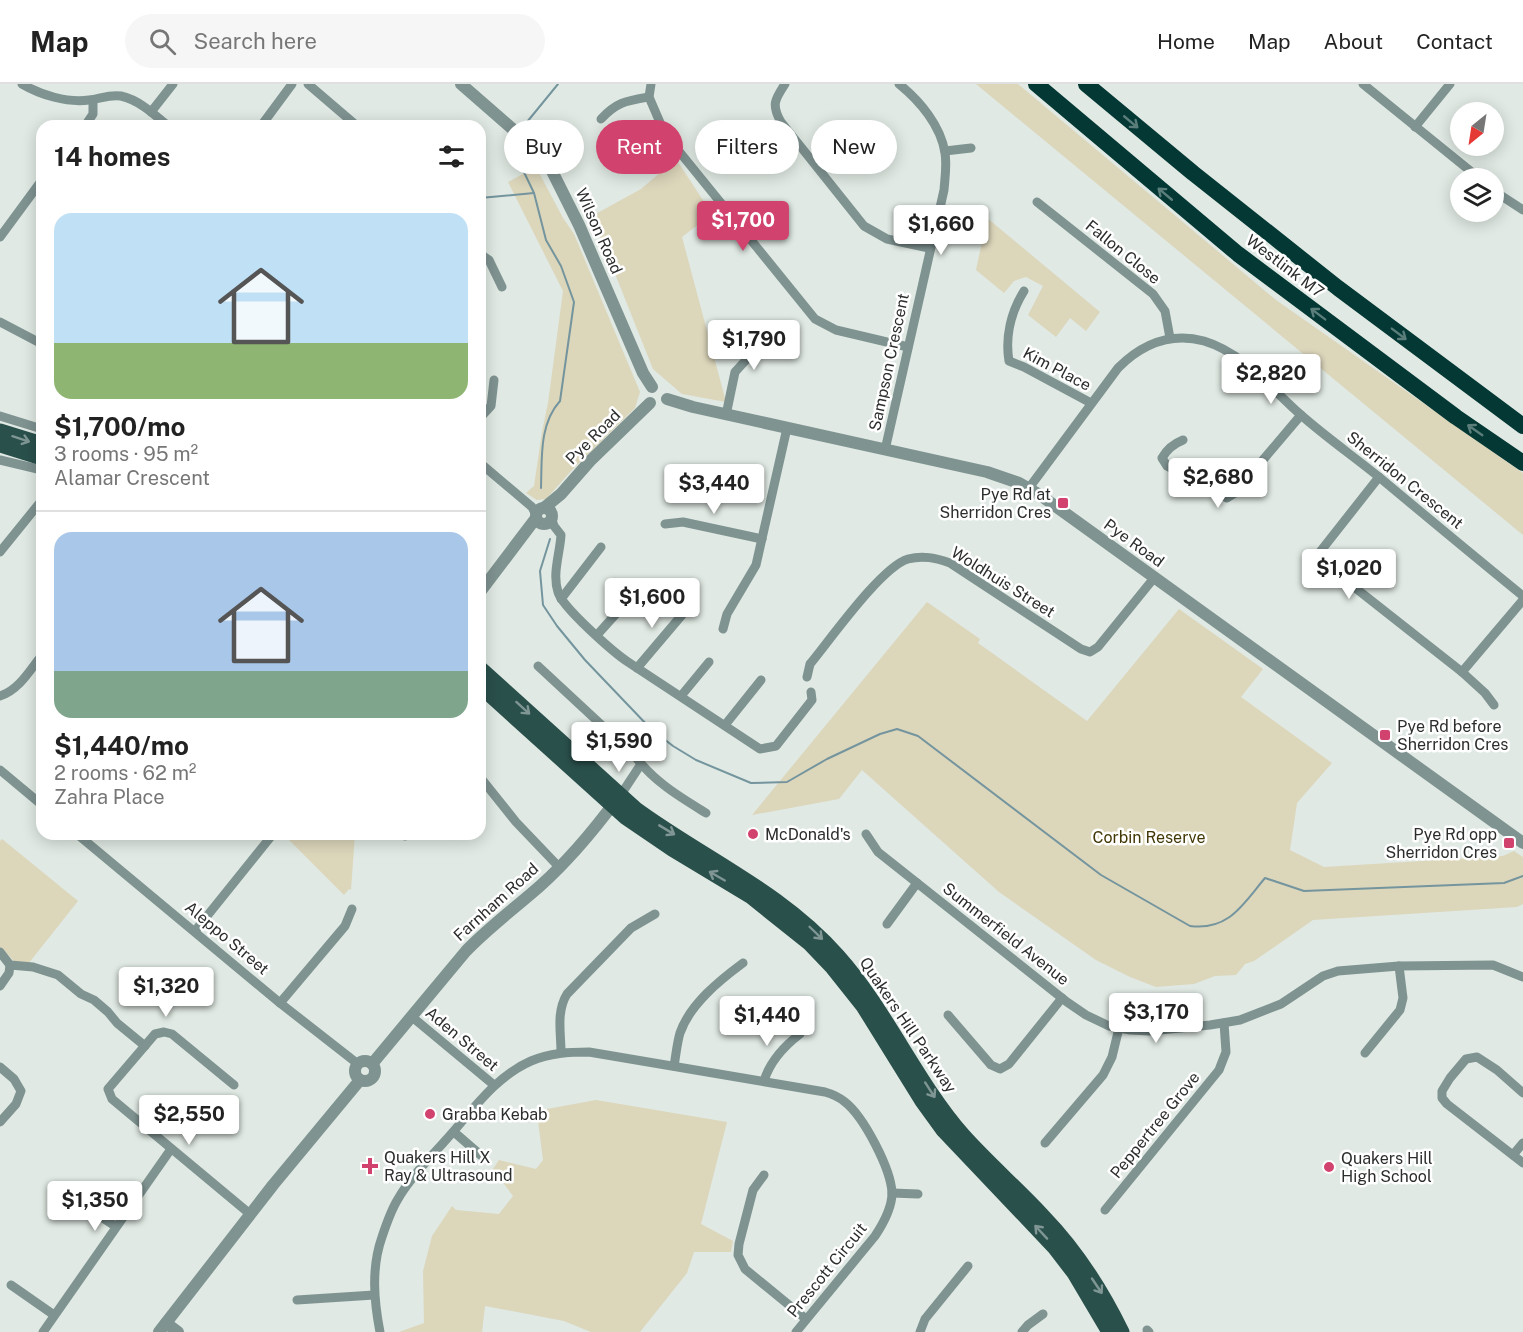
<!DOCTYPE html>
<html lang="en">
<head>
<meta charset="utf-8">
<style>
	body { margin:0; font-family:"Public Sans",sans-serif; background:#f6f6f6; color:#222; height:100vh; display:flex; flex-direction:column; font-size:22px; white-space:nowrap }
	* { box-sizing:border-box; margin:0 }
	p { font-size:20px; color:#767676 }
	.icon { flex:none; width:33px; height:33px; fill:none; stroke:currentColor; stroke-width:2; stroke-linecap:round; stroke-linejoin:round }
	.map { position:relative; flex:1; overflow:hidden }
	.drawer { position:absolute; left:36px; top:36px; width:450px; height:720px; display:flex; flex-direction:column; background:#fff; border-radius:18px; box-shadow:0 3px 15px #0003 }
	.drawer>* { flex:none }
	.top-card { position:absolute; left:504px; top:36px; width:570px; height:54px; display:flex; gap:12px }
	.needle { width:39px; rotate:210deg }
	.controls { position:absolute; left:1450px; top:18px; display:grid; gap:12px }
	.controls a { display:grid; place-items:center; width:54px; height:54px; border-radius:50%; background:#fff; box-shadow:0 3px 15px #0003; font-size:30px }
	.price { position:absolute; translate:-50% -51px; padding:0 14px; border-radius:6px; background:#fff; color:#222; font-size:20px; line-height:39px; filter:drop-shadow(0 2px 3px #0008) }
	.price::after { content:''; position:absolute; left:50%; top:36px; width:18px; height:14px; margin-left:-9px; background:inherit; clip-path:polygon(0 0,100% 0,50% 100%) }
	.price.active { background:#d1436e; color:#fff }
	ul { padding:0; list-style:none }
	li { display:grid; align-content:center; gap:12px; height:318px; padding:0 18px }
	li+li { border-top:2px solid #e0e0e0 }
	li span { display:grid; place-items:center; height:186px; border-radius:18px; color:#555 }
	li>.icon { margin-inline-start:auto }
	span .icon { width:108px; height:108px; fill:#fffc; stroke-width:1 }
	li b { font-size:26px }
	h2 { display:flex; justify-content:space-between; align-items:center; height:72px; padding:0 18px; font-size:26px }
	.chip { padding:0 21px; border-radius:27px; background:#fff; box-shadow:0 3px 15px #0003; font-size:21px; line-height:54px }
	.chip.active { background:#d1436e; color:#fff }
	header { display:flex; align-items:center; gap:36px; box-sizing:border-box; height:84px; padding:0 30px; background:#fff; border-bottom:2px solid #e0e0e0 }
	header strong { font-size:28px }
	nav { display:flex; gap:33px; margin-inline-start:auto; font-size:21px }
	.search { width:420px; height:54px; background:#f6f6f6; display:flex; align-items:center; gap:15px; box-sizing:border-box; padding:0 21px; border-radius:33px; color:#767676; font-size:22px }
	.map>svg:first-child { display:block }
</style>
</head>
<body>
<header>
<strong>Map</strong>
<div class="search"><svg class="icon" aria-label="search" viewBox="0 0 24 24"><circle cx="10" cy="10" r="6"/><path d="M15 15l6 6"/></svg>Search here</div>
<nav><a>Home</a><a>Map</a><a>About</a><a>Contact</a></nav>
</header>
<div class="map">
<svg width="1523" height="1248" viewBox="0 0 1523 1248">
	<rect width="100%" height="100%" fill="#e0e9e3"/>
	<g fill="#dcd6bb">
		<path d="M976,0H1018L1276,216L1523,389V451Z"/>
		<path d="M676,75L712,130L682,153L726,318L682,310L653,285L592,132L641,105Z"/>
		<path d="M536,83L563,134L574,150L640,308L635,324L571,387L546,415L537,416L526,409L534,402L542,348L548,319L563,207L508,98Z"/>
		<path d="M987,134L1100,228L1086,247L1070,234L1056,253L1028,231L1043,202L1026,193L1014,197L1004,209L976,186Z"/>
		<path d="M927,518L980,555L978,559L1087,637L1179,525L1263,585L1241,613L1332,679L1297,719L1290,766L1324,783L1503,772L1514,767L1523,773V820L1517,823L1313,836L1254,877L1245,880L1236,891L1215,892L1194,900L1156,903L1130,893L1096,876L999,808L862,686L839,715L752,731Z"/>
		<path d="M283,750H355L351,806L349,805L344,811Z"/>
		<path d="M2,755L78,817L28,880L15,878L0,863V757Z"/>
		<path d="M596,1016L727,1038L701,1140L733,1157L731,1168H694L687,1189L640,1248H591L564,1237L485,1222L482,1248H399L424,1239L423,1187L432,1152L452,1122L456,1126L499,1130L513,1112L493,1085L499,1076L536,1085L543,1076L538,1037L547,1025Z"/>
	</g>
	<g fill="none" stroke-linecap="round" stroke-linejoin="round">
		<g stroke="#74959e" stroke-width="2">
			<path d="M527,38L558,0"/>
			<path d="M520,71L522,84L534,109L546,156L561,182L574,218L560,317C539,340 542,375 541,404"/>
			<path d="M480,114L534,109"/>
			<path d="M550,455L540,487L543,521L557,542L585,576L650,644L673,662L696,676L751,699L787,698L827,675L880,650L897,645L918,652L1101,791L1190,842C1229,847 1243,820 1265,794L1304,807L1504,799L1523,792"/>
		</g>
		<g stroke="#7f9391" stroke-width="9">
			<path d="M22,0C41,11 67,19 89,16C100,15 109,10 121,12C139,16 154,30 168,42"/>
			<path d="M308,0L357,42"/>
			<path d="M651,0L649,13L665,50L815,235L836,246L908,263"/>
			<path d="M785,0C775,15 771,21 781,38L864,142L887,155L929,164"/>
			<path d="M1363,0L1479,94"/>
			<path d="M151,28L173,0"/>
			<path d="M601,35C617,18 626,17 649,13"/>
			<path d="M85,42L93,30V16"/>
			<path d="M261,42L292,0"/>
			<path d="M1415,43L1450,0"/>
			<path d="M945,67L971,64"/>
			<path d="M1494,107L1523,126"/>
			<path d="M1037,118L1153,210L1165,227L1170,254"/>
			<path d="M0,153L42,96"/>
			<path d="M480,170L489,176L502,203"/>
			<path d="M1024,207C1011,228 1005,253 1009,277L1024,283L1091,319"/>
			<path d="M0,238L42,260"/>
			<path d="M726,331L735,288L746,276L734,246"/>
			<path d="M0,332L42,345"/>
			<path d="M480,334L491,322L494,296"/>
			<path d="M1183,356C1173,360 1167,365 1162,374L1167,382L1227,414L1235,409L1301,331"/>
			<path d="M885,366L944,106C945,93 947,81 945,69C941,42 920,17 899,0"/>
			<path d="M0,376L42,386"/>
			<path d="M480,379L532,423L536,431"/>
			<path d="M1379,393L1316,473L1462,588L1485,609L1494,621"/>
			<path d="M1029,404L1118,284C1141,261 1170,248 1204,257C1244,269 1271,305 1301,331C1326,353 1353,372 1379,393C1427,433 1475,473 1523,512"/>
			<path d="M551,433L554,442L561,451C560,469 552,490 558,508C562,523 613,568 628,578L760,665L776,662L812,616L811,608"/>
			<path d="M665,440L683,438L762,455"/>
			<path d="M0,468L42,416"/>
			<path d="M561,515L601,463"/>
			<path d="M723,545L727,530L756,481L787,344"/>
			<path d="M597,551L633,511"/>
			<path d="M538,582L635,672C653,697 680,713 706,729"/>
			<path d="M637,584L687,525"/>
			<path d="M1462,588L1523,516"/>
			<path d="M807,593L810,580C830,556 881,483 908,475C923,471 936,474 950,479L1081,565L1090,568L1098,563L1154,494"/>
			<path d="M0,612C19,606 30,586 42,571"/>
			<path d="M681,612L709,578"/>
			<path d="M725,641L761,596"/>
			<path d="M0,686L42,721"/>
			<path d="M480,693L516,738L559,783"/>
			<path d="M620,712L641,680"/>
			<path d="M77,750L280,919L358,980"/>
			<path d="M866,750L878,768L1067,918L1086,931L1109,942L1130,946L1150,947L1210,941L1240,936L1281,920L1323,892L1338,887L1399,882L1493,881L1523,893"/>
			<path d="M405,752L407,750"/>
			<path d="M887,840L917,799"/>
			<path d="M195,847L273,750"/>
			<path d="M0,868L10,881L9,889L0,902"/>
			<path d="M10,881L33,883L58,891L81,910L94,916L108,928L117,939L145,962"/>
			<path d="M280,919L345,842L352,825"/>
			<path d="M948,931L991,981L1000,985L1009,980L1062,914"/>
			<path d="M411,932L494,1001"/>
			<path d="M561,968C561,949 556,928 567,910L631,844L655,830"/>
			<path d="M1365,969L1400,926L1403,914L1399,882"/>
			<path d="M674,982C676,971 677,959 680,949C690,920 720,896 743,879"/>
			<path d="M0,983L14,995L21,1007L16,1020L0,1038"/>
			<path d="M764,997C770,977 783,963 800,950"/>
			<path d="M234,1001L172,950L164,948L155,950L108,1005L112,1015L250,1130"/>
			<path d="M1523,1009L1497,986L1477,973L1466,975L1450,994L1442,1007V1014L1447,1020L1523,1079"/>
			<path d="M454,1048L484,1074"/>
			<path d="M1045,1059L1103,991L1112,973L1119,944"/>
			<path d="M1513,1071L1523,1059"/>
			<path d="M764,1091L753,1106L739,1160L738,1171L745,1185L806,1235"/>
			<path d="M892,1109L918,1110"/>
			<path d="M71,1113L115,1142"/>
			<path d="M1105,1126L1219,986L1226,968L1224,939"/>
			<path d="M11,1201L54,1231"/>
			<path d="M297,1216L374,1211"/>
			<path d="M1147,1246L1149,1248"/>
			<path d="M43,1248L171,1065"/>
			<path d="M380,1248C374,1217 371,1184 382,1153C386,1141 391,1126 398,1115C410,1094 428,1076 444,1058C470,1030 494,993 531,977C550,969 569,968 589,968L825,1008C832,1010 839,1013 845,1018C864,1033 891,1085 892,1109C892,1124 883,1140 875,1152L796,1248"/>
			<path d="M920,1248L925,1235L968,1182"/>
			<path d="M1022,1248L1028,1241L1043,1230"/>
		</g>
		<g stroke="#7f9391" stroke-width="12">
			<path d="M461,0L524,55L550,83L579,141L643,289L652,303"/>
			<path d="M667,315L693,323L987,388L1019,399L1040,411L1523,759"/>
			<path d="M544,424L561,410L590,377L650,319"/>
			<circle cx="544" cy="432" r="8"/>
			<path d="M480,508L536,434"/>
			<circle cx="365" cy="987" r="10"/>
			<path d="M372,980L466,867C489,843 515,824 540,802C568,777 594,746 617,715"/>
			<path d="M166,1239L178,1248"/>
			<path d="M159,1248L273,1101L360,996"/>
		</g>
		<g stroke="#2a504c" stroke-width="15">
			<path d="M0,347L42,360"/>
			<path d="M0,361L42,374"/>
			<path d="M480,584L636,725C703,774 782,808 838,872C887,927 915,996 963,1051C988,1079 1017,1104 1043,1132C1076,1166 1101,1205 1122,1248"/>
			<path d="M480,602L625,733L672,765L750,812L810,860L832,883L863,922L922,1017L943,1046L1054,1163L1074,1189L1109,1248"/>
		</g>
		<g stroke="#033834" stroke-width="16">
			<path d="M1036,0L1238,170L1456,333L1523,379"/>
			<path d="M1086,0L1193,89L1338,204L1523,342"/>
		</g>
	</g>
	<defs><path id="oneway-shaft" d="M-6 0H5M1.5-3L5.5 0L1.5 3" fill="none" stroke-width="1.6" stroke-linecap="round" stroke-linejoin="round" transform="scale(1.5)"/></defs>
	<g stroke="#5b7e7b">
		<use href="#oneway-shaft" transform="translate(1131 38) rotate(40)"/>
		<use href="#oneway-shaft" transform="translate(1165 110) rotate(-140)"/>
		<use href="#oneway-shaft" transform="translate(1318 230) rotate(-143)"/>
		<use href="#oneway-shaft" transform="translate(1399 250) rotate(37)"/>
		<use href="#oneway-shaft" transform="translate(1475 346) rotate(-145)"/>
	</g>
	<g stroke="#7f9694">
		<use href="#oneway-shaft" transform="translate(21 355) rotate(18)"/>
		<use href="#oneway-shaft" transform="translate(523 624) rotate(42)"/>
		<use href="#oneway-shaft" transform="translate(667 746) rotate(31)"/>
		<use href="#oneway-shaft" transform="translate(717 792) rotate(-150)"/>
		<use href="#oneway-shaft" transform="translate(816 849) rotate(44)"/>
		<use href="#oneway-shaft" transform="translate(930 1006) rotate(57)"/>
		<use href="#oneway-shaft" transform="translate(1041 1148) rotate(-133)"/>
		<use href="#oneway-shaft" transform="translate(1097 1202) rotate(56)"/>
	</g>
	<g fill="#d1436e" stroke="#fff" stroke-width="2">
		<rect x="1057" y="413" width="12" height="12" rx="3"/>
		<rect x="1379" y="645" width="12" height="12" rx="3"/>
		<circle cx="753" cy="750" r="6"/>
		<rect x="1503" y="753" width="12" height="12" rx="3"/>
		<circle cx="430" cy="1030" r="6"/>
		<path d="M367 1073h6v6h6v6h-6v6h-6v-6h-6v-6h6z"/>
		<circle cx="1329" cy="1083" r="6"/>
	</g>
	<g text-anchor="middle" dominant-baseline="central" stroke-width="5" stroke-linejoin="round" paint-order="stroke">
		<g font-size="16" fill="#2b2e2c" stroke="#fff">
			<text transform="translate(599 147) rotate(66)">Wilson Road</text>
			<text transform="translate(1123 168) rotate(39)">Fallon Close</text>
			<text transform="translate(1285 182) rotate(37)">Westlink M7</text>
			<text transform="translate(889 278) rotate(-78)">Sampson Crescent</text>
			<text transform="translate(1057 285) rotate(28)">Kim Place</text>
			<text transform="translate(593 353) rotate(-45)">Pye Road</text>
			<text transform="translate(1405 396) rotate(39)">Sherridon Crescent</text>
			<text transform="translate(1134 459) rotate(36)">Pye Road</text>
			<text transform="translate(1003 498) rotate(32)">Woldhuis Street</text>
			<text transform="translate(496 818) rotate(-42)">Farnham Road</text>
			<text transform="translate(1006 850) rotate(38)">Summerfield Avenue</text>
			<text transform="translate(227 854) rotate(40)">Aleppo Street</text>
			<text transform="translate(908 941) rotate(56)">Quakers Hill Parkway</text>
			<text transform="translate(462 955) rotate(40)">Aden Street</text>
			<text transform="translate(1155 1041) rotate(-51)">Peppertree Grove</text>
			<text transform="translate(827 1186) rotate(-51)">Prescott Circuit</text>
		</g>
		<g font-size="16" fill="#2b2e2c" stroke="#fff" text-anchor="start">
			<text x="1051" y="410" text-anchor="end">Pye Rd at<tspan x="1051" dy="18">Sherridon Cres</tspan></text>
			<text x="1397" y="642">Pye Rd before<tspan x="1397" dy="18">Sherridon Cres</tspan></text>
			<text x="765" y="750">McDonald's</text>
			<text x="1497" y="750" text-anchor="end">Pye Rd opp<tspan x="1497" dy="18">Sherridon Cres</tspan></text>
			<text x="442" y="1030">Grabba Kebab</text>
			<text x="384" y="1073">Quakers Hill X<tspan x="384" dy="18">Ray &amp; Ultrasound</tspan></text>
			<text x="1341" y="1074">Quakers Hill<tspan x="1341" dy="18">High School</tspan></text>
		</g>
		<g font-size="16" fill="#423806" stroke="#fff">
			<text x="1149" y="753">Corbin Reserve</text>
		</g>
	</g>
</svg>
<div class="controls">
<a><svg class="needle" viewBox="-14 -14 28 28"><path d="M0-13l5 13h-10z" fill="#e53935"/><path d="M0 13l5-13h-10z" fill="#767676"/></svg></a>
<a><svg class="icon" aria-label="layers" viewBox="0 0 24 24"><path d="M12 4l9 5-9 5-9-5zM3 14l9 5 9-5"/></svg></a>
</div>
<b class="price active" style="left:743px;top:168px">$1,700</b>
<b class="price" style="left:941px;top:172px">$1,660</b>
<b class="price" style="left:754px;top:287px">$1,790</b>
<b class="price" style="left:1271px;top:321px">$2,820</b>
<b class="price" style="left:1218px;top:425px">$2,680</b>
<b class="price" style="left:714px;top:431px">$3,440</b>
<b class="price" style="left:1349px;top:516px">$1,020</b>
<b class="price" style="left:652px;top:545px">$1,600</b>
<b class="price" style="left:619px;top:689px">$1,590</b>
<b class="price" style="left:166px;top:934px">$1,320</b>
<b class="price" style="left:1156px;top:960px">$3,170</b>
<b class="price" style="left:767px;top:963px">$1,440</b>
<b class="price" style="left:189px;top:1062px">$2,550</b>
<b class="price" style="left:95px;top:1148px">$1,350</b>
<div class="top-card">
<a class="chip">Buy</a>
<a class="chip active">Rent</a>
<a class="chip">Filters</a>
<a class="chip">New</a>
</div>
<section class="drawer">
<h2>14 homes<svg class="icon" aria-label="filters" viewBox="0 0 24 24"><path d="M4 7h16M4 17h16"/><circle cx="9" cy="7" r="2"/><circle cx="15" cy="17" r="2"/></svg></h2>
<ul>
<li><span style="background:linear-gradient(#bfe0f5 70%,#8fb573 0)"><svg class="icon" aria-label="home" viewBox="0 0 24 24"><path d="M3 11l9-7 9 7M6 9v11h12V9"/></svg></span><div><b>$1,700/mo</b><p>3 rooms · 95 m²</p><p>Alamar Crescent</p></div></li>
<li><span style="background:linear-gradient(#a9c7e8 75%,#7fa58c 0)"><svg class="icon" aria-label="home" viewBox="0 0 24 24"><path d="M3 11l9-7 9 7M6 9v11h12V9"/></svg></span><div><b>$1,440/mo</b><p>2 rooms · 62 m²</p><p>Zahra Place</p></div></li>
</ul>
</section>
</div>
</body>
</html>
